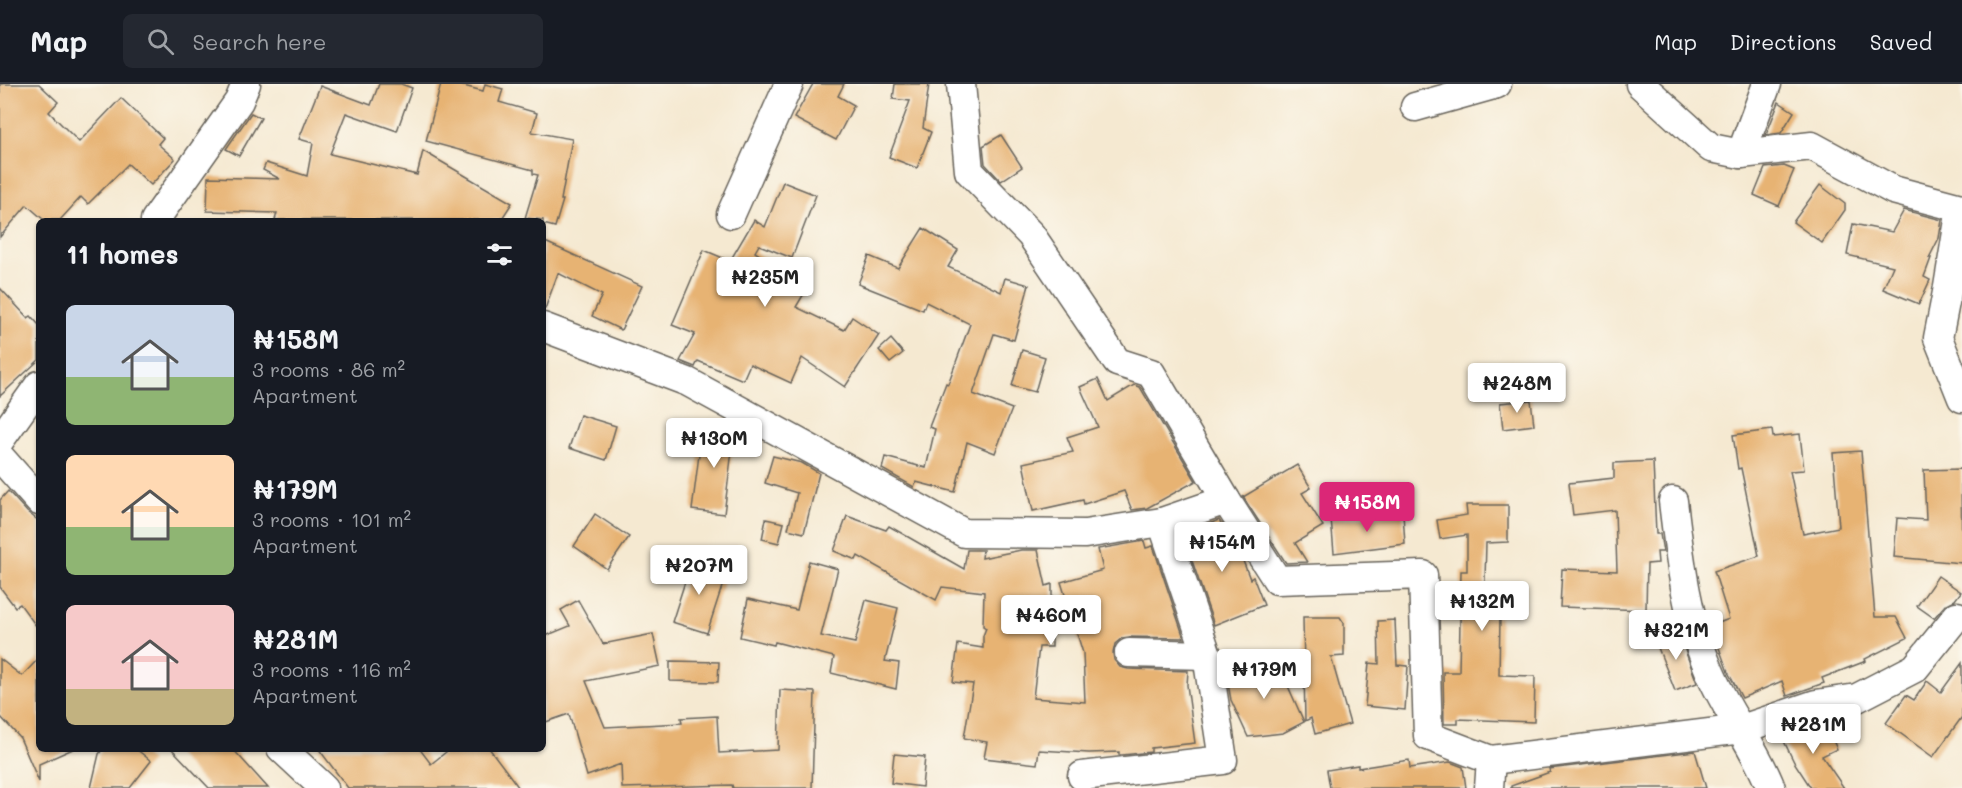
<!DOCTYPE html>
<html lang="en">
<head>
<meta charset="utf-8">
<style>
	body { margin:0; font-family:Mali,sans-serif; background:#242831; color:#f1f3f6; height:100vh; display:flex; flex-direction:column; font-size:22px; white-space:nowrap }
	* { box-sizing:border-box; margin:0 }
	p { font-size:20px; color:#9ea1a6 }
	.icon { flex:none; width:33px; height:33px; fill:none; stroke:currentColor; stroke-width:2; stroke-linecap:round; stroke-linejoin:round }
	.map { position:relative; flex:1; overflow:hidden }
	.panel { position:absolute; left:36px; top:134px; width:510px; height:534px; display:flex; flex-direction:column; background:#171b24; border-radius:9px; box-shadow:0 2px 4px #0004 }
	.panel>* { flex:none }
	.price { position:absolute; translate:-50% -51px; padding:0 14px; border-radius:6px; background:#fff; color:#222; font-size:20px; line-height:39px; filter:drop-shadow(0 2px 3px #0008) }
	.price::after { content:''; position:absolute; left:50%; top:36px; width:18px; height:14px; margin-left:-9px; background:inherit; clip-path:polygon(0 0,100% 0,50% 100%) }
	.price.selected { background:#db2777; color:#fff }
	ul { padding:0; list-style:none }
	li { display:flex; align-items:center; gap:18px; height:150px; padding:0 30px }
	li span { display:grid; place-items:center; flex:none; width:168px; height:120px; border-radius:9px; color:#555 }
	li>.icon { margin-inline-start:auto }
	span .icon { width:72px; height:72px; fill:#fffc; stroke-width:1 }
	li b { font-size:26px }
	h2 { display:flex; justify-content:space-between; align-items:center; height:72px; padding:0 30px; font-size:26px }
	header { display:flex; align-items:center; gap:36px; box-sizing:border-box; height:84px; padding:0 30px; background:#171b24; border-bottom:2px solid #363941 }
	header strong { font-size:28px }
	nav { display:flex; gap:33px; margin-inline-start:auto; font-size:21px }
	.search { width:420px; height:54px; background:#242831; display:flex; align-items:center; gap:15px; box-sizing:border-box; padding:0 21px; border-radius:9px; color:#9ea1a6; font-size:22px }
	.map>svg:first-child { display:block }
</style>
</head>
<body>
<header>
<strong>Map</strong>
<div class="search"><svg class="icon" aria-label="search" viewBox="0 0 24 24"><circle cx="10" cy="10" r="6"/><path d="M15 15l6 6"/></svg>Search here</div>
<nav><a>Map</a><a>Directions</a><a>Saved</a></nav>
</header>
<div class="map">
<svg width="1962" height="704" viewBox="0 0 1962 704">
	<rect width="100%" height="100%" fill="#fbf7ec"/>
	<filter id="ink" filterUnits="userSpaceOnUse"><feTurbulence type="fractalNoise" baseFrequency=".0167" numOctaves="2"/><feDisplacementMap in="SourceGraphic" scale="12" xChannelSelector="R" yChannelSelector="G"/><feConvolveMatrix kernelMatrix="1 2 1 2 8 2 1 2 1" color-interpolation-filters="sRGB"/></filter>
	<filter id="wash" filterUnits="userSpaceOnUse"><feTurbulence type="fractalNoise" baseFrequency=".008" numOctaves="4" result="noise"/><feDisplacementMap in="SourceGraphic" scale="24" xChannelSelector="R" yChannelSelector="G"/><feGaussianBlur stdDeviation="1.35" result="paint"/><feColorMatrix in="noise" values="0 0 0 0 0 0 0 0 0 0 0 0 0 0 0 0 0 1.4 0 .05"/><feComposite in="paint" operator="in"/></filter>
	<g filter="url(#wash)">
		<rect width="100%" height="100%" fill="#f5e9d1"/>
		<g id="blocks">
			<g fill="#e7b373">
				<path d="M0,0H39L58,18L49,28L79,58L121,14L163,54L158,60L175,75L151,101L128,80L88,120L81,113L60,136H44L27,121L0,153Z"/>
				<path d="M379,0H401L412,4L397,47L346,29L330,70L417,91L423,67L512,119L501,136H275L277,129L207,127L208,93L280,95L263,86L266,79L307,92L313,59L299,55L320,2L371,21Z"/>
				<path d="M441,0H456L483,7L485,0L503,5L499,18L537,29L532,48L572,55L561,116H563L555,143L543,140V136L525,134L538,91L533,90V86L426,57Z"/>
				<path d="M813,0H844L838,12L854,21L836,56L794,34Z"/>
				<path d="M895,0H929L923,44L931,48L917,84L889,73L910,17L893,15Z"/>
				<path d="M1779,18L1794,28L1781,49L1766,51Z"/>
				<path d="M251,29L261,34L239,72L226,65Z"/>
				<path d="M1001,51L1022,83L1001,97L985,80L983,62Z"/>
				<path d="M1784,82L1794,86L1779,122L1754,111L1765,84Z"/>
				<path d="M783,98L816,111L792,174L759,161L755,168L808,203L796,223L844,246L852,233L879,251L845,303L802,274L791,299L750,280L743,296L698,277L695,283L680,277L695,250L672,241L704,166L730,177L754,136L765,143Z"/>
				<path d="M1820,101L1845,120V126L1822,159L1793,138Z"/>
				<path d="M1904,126L1942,136L1939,154L1929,174H1931L1924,193L1930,196L1919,220L1883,205L1893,182L1847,171L1853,140L1892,148Z"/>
				<path d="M923,144L958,166L948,183L1001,208L1005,194L1029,201L1014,256L994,250L973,310L1012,325L995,369L967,358L955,408L916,398L914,403L882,385L885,373L926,384L935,345L929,343L946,299L948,300L970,240L926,218L923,226L858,200L869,172L898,184Z"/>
				<path d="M543,157L642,202L621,246L592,232L602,211L558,189L545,225H543Z"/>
				<path d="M0,204L28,234L31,232L39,241V276L0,312Z"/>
				<path d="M891,255L903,269L890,279L879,266Z"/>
				<path d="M1022,266L1045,273L1035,308L1012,302Z"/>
				<path d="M1098,295L1108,317L1134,301L1140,303L1196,397L1147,424L1132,426L1124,407L1084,420L1083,416L1033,427L1023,379L1073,368L1067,353L1098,343L1080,303Z"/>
				<path d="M1531,316L1534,341L1503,345L1500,319Z"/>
				<path d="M580,331L616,342L606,376L569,364Z"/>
				<path d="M703,339L735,343L724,430L692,426Z"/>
				<path d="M1772,346L1773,353L1800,350L1804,386L1790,387L1803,450L1839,443L1833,369L1861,367L1875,533H1896L1907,554L1865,575L1866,577L1822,594L1824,599L1787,612L1782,597L1742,614L1728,588L1711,542L1729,535L1714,487L1759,472L1741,384L1738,385L1733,351Z"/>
				<path d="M773,372L802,379L819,389L804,449L788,445L797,409L765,399Z"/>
				<path d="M1653,377L1656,450H1660L1663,468H1657L1658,479L1647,480L1646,526L1560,523L1562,485L1617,487L1615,426L1573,431L1569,399L1614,394V379Z"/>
				<path d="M1297,381L1311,404L1302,409L1323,442L1295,459L1307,478L1286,479L1243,413Z"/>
				<path d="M1961,385L1962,479L1894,473L1897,434L1926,436L1924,386Z"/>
				<path d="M8,407L27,428L39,437V546L20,520L15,523L0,503V416Z"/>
				<path d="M1466,421H1508V458L1486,459L1484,532L1500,533L1499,591L1535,592L1534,638L1458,635V640H1444L1443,588H1459L1461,487H1467V451L1440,455L1437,436L1467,431Z"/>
				<path d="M595,430L629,453L607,485L574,462Z"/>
				<path d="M1403,430L1405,460L1334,469L1331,435Z"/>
				<path d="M847,432L886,446L889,442L964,485L967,466H983L982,474L1021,466H1038L1046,502L1052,500V563H1039L1033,614L1085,618L1083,569L1061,498L1103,486L1098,465L1144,457L1146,464L1153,462L1184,554L1129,553L1122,554L1115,560L1113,569L1114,576L1120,583L1128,585L1188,587L1187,601L1195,659L1151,664V668L1122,671H1119V668L1089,669L1039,666L1037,680L984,674L987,658L964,654L973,600L953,598L958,560L983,564V552L986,544L983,542L984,508L942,503L936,516L858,472L856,476L834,467Z"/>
				<path d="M766,435L784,439L779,459L762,455Z"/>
				<path d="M1219,436L1240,469L1250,495L1253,493L1264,521L1214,541L1183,450Z"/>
				<path d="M692,476L727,487L707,549L672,538Z"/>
				<path d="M809,477L838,485L821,552L855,559L866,516L898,524L885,577L899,579L896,605L831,589L834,573L775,558L774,561L740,553L748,515L797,526Z"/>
				<path d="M1938,492L1961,508L1955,516L1945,521L1934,534L1917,522Z"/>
				<path d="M578,516L603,560L653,550L660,582L586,597L605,643L682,639L681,634L717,632L719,669L778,666L780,606L815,608L812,704H733L732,701L622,704L621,680L587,692L569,630L543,639V553L570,542L561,526Z"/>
				<path d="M1303,533H1340L1344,539V572L1331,573L1350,640L1315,650L1311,634L1305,637Z"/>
				<path d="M1395,536L1397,581L1408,582L1405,626L1365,622L1369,579L1379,580L1378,537Z"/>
				<path d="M1678,547L1697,599L1675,607L1655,556Z"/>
				<path d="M1275,573L1304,638L1283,649L1248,653L1231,616L1227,594Z"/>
				<path d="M39,574V664H75L39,680V698L20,654L0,632V575L22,592Z"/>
				<path d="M670,577L719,578L718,598L670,597Z"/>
				<path d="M1962,579V633L1933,673L1886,639L1906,611L1914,616L1927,597L1941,608Z"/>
				<path d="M1820,636H1823L1837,665L1822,672L1844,704H1811L1794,678L1782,653Z"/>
				<path d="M103,664H135L151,677L130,704H91L99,670Z"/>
				<path d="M171,664H232L268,704H209Z"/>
				<path d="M318,664H419L431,680L451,664H489L519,704H348Z"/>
				<path d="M1695,667L1706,704H1511V702L1550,688L1549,685Z"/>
				<path d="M894,670L925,673L922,703L891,699Z"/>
				<path d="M1409,676L1410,684L1450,678L1463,683L1466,704H1330L1327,686L1358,681V684Z"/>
			</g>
		</g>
	</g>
	<g filter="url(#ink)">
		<use href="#blocks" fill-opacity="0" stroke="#68645b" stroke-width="1.5"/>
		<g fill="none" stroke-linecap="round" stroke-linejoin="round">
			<g stroke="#68645b" stroke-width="31">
				<g id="minor">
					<path d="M961,0L969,87L1031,151L1117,278L1151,289L1226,416L1277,496L1423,491L1428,652L1491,676L1742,645L1816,620L1857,614L1915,584L1957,532"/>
					<path d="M1640,0L1711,64L1741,70"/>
					<path d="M1767,0L1741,70L1812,62L1893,106L1961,124L1962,126"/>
					<path d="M1415,23L1497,0"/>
					<path d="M1961,124L1948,203L1938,254L1962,314"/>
					<path d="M731,130L789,0"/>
					<path d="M155,136L239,17L246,0"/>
					<path d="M543,243L688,298L964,449L1085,450L1162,438L1226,416"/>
					<path d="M0,356L39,301"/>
					<path d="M0,373L39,417"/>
					<path d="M1673,417C1680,477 1687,539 1713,595C1730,632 1756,665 1771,704"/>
					<path d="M1129,569L1207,571"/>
					<path d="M281,664L324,704"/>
					<path d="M1082,692L1223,676L1207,571L1162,438"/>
					<path d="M1489,704L1491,676"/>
				</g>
			</g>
			<use href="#minor" stroke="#fff" stroke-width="28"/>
		</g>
	</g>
</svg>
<b class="price" style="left:765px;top:224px">₦235M</b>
<b class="price" style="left:1517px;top:330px">₦248M</b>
<b class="price" style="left:714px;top:385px">₦130M</b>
<b class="price selected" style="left:1367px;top:449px">₦158M</b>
<b class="price" style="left:1222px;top:489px">₦154M</b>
<b class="price" style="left:699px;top:512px">₦207M</b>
<b class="price" style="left:1482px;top:548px">₦132M</b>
<b class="price" style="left:1051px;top:562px">₦460M</b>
<b class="price" style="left:1676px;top:577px">₦321M</b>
<b class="price" style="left:1264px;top:616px">₦179M</b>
<b class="price" style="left:1813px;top:671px">₦281M</b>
<section class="panel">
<h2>11 homes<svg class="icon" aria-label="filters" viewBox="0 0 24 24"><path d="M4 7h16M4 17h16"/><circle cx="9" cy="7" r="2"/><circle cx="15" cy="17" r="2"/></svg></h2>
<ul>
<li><span style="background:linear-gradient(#c9d6e8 60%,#8fb573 0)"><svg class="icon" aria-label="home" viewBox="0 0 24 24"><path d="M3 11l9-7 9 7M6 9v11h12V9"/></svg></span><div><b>₦158M</b><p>3 rooms · 86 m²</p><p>Apartment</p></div></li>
<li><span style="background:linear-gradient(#ffd9b3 60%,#8fb573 0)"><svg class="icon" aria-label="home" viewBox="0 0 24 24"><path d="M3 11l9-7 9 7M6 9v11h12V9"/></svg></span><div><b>₦179M</b><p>3 rooms · 101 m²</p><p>Apartment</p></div></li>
<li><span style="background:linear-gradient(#f6c9c9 70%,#c2b280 0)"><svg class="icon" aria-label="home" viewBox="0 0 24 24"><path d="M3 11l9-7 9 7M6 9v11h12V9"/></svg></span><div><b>₦281M</b><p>3 rooms · 116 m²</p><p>Apartment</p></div></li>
</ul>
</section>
</div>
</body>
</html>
